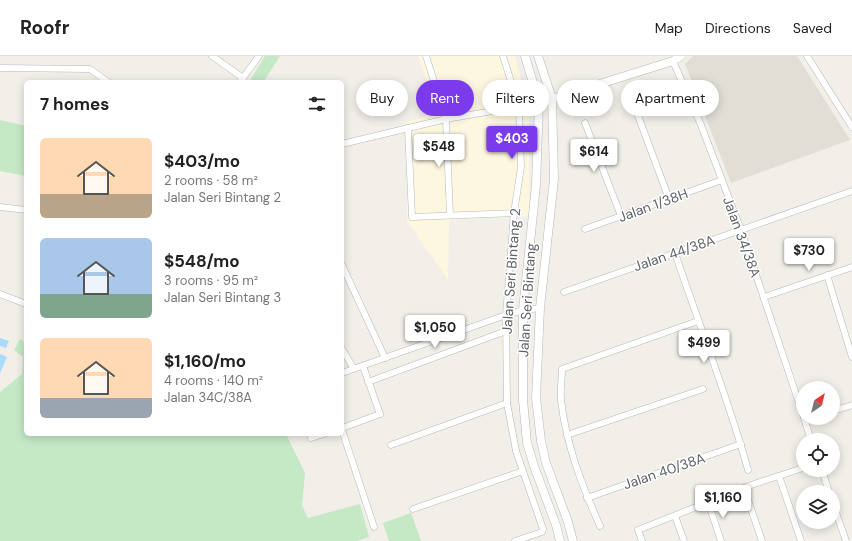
<!DOCTYPE html>
<html lang="en">
<head>
<meta charset="utf-8">
<style>
	body { margin:0; font-family:"DM Sans",sans-serif; background:#f6f6f6; color:#222; height:100vh; display:flex; flex-direction:column; font-size:15px; white-space:nowrap }
	* { box-sizing:border-box; margin:0 }
	p { font-size:13px; color:#767676 }
	.icon { flex:none; width:22px; height:22px; fill:none; stroke:currentColor; stroke-width:2; stroke-linecap:round; stroke-linejoin:round }
	.map { position:relative; flex:1; overflow:hidden }
	.details { position:absolute; left:24px; top:24px; width:320px; height:356px; display:flex; flex-direction:column; background:#fff; border-radius:6px; box-shadow:0 2px 10px #0003 }
	.details>* { flex:none }
	.banner { position:absolute; left:356px; top:24px; width:380px; height:36px; display:flex; gap:8px }
	.needle { width:26px; rotate:35deg }
	.controls { position:absolute; left:796px; top:325px; display:grid; gap:8px }
	.controls a { display:grid; place-items:center; width:44px; height:44px; border-radius:50%; background:#fff; box-shadow:0 2px 10px #0003; font-size:20px }
	.price { position:absolute; translate:-50% -34px; padding:0 9px; border-radius:4px; background:#fff; color:#222; font-size:13px; line-height:26px; filter:drop-shadow(0 1px 2px #0008) }
	.price::after { content:''; position:absolute; left:50%; top:24px; width:12px; height:9px; margin-left:-6px; background:inherit; clip-path:polygon(0 0,100% 0,50% 100%) }
	.price.active { background:#7c3aed; color:#fff }
	ul { padding:0; list-style:none }
	li { display:flex; align-items:center; gap:12px; height:100px; padding:0 16px }
	li span { display:grid; place-items:center; flex:none; width:112px; height:80px; border-radius:6px; color:#555 }
	li>.icon { margin-inline-start:auto }
	span .icon { width:48px; height:48px; fill:#fffc; stroke-width:1 }
	li b { font-size:17px }
	h2 { display:flex; justify-content:space-between; align-items:center; height:48px; padding:0 16px; font-size:17px }
	.tag { padding:0 14px; border-radius:18px; background:#fff; box-shadow:0 2px 10px #0003; font-size:14px; line-height:36px }
	.tag.active { background:#7c3aed; color:#fff }
	header { display:flex; align-items:center; gap:24px; box-sizing:border-box; height:56px; padding:0 20px; background:#fff; border-bottom:1px solid #e0e0e0 }
	header strong { font-size:19px }
	nav { display:flex; gap:22px; margin-inline-start:auto; font-size:14px }
	.map>svg:first-child { display:block }
</style>
</head>
<body>
<header>
<strong>Roofr</strong>
<nav><a>Map</a><a>Directions</a><a>Saved</a></nav>
</header>
<div class="map">
<svg width="852" height="485" viewBox="0 0 852 485">
	<rect width="100%" height="100%" fill="#f1efe8"/>
	<path fill="#fef7e0" d="M418,0H515L529,57V160L449,164L448,224L407,165V66L429,59L437,52Z"/>
	<path fill="#e1ded6" d="M693,0H797L850,84L731,127L685,8Z"/>
	<g fill="#c5e8c5">
		<path d="M265,0H280L264,25L265,26H249Z"/>
		<path d="M0,64L26,70V120L0,115Z"/>
		<path d="M20,283L26,287V378H286L305,417L302,450L308,462L360,448L369,481L357,485H0V336L22,318L23,301L14,294Z"/>
		<path d="M411,457L421,485H389L383,467Z"/>
	</g>
	<g fill="#aadaff">
		<path d="M0,282L9,285L6,292L0,290Z"/>
		<path d="M0,298L7,301L0,317Z"/>
	</g>
	<g fill="none" stroke-linecap="round" stroke-linejoin="round">
		<g stroke="#b5b8bc" stroke-width="7">
			<g id="minor">
				<path d="M212,0L243,22"/>
				<path d="M426,0L446,63L450,159"/>
				<path d="M503,0L519,51L521,111L514,157L506,259L507,347L516,395L543,473L542,476L515,485"/>
				<path d="M807,0L852,71"/>
				<path d="M673,5L701,69L741,174L803,359"/>
				<path d="M0,12L90,13L108,26"/>
				<path d="M240,26L259,0"/>
				<path d="M633,46L669,143"/>
				<path d="M585,67L621,160"/>
				<path d="M408,72L412,161L514,157"/>
				<path d="M342,88L446,63L539,47"/>
				<path d="M0,151L26,154"/>
				<path d="M585,173L722,124"/>
				<path d="M675,197C699,269 728,341 748,414"/>
				<path d="M342,209L385,302"/>
				<path d="M827,219L852,301"/>
				<path d="M564,236L852,135"/>
				<path d="M0,238L26,248"/>
				<path d="M764,241L852,211"/>
				<path d="M342,293L354,313"/>
				<path d="M342,317L506,259L523,254L540,252"/>
				<path d="M368,326L506,275"/>
				<path d="M833,355L852,349"/>
				<path d="M804,362L811,384"/>
				<path d="M342,372L380,358L363,310"/>
				<path d="M342,374L374,471"/>
				<path d="M567,379L703,333"/>
				<path d="M311,382L324,378"/>
				<path d="M391,389L507,347"/>
				<path d="M822,414L829,436"/>
				<path d="M779,420L801,485"/>
				<path d="M744,432L762,485"/>
				<path d="M587,442L741,388"/>
				<path d="M708,446L721,485"/>
				<path d="M833,448L846,485"/>
				<path d="M413,453L523,415"/>
				<path d="M675,460L684,485"/>
				<path d="M600,470C582,430 566,388 561,344C560,334 562,323 562,313L698,265"/>
				<path d="M642,485L638,474L754,428L803,412"/>
			</g>
		</g>
		<g stroke="#b5b8bc" stroke-width="9">
			<g id="tertiary">
				<path d="M525,0L539,47L536,129L523,254V344L527,387L534,410L556,469L560,485"/>
				<path d="M538,0L552,43L554,123L540,252L536,342L541,385L546,407L568,466L573,485"/>
				<path d="M539,47L673,5L681,0"/>
			</g>
		</g>
		<use href="#minor" stroke="#fff" stroke-width="6"/>
		<use href="#tertiary" stroke="#fff" stroke-width="8"/>
	</g>
	<g text-anchor="middle" dominant-baseline="central" stroke-width="3" stroke-linejoin="round" paint-order="stroke">
		<g font-size="14" fill="#5f6368" stroke="#fff">
			<text transform="translate(653 149) rotate(-20)">Jalan 1/38H</text>
			<text transform="translate(742 181) rotate(70)">Jalan 34/38A</text>
			<text transform="translate(674 197) rotate(-19)">Jalan 44/38A</text>
			<text transform="translate(511 215) rotate(-86)">Jalan Seri Bintang 2</text>
			<text transform="translate(527 244) rotate(-86)">Jalan Seri Bintang</text>
			<text transform="translate(664 415) rotate(-19)">Jalan 40/38A</text>
		</g>
	</g>
</svg>
<div class="controls">
<a><svg class="needle" viewBox="-14 -14 28 28"><path d="M0-13l5 13h-10z" fill="#e53935"/><path d="M0 13l5-13h-10z" fill="#767676"/></svg></a>
<a><svg class="icon" aria-label="locate" viewBox="0 0 24 24"><circle cx="12" cy="12" r="6"/><path d="M12 2v4M12 18v4M2 12h4M18 12h4"/></svg></a>
<a><svg class="icon" aria-label="layers" viewBox="0 0 24 24"><path d="M12 4l9 5-9 5-9-5zM3 14l9 5 9-5"/></svg></a>
</div>
<b class="price active" style="left:512px;top:104px">$403</b>
<b class="price" style="left:439px;top:112px">$548</b>
<b class="price" style="left:594px;top:117px">$614</b>
<b class="price" style="left:809px;top:216px">$730</b>
<b class="price" style="left:435px;top:293px">$1,050</b>
<b class="price" style="left:704px;top:308px">$499</b>
<b class="price" style="left:723px;top:463px">$1,160</b>
<div class="banner">
<a class="tag">Buy</a>
<a class="tag active">Rent</a>
<a class="tag">Filters</a>
<a class="tag">New</a>
<a class="tag">Apartment</a>
</div>
<section class="details">
<h2>7 homes<svg class="icon" aria-label="filters" viewBox="0 0 24 24"><path d="M4 7h16M4 17h16"/><circle cx="9" cy="7" r="2"/><circle cx="15" cy="17" r="2"/></svg></h2>
<ul>
<li><span style="background:linear-gradient(#ffd9b3 70%,#b9a48a 0)"><svg class="icon" aria-label="home" viewBox="0 0 24 24"><path d="M3 11l9-7 9 7M6 9v11h12V9"/></svg></span><div><b>$403/mo</b><p>2 rooms · 58 m²</p><p>Jalan Seri Bintang 2</p></div></li>
<li><span style="background:linear-gradient(#a9c7e8 70%,#7fa58c 0)"><svg class="icon" aria-label="home" viewBox="0 0 24 24"><path d="M3 11l9-7 9 7M6 9v11h12V9"/></svg></span><div><b>$548/mo</b><p>3 rooms · 95 m²</p><p>Jalan Seri Bintang 3</p></div></li>
<li><span style="background:linear-gradient(#ffd9b3 75%,#9aa5b1 0)"><svg class="icon" aria-label="home" viewBox="0 0 24 24"><path d="M3 11l9-7 9 7M6 9v11h12V9"/></svg></span><div><b>$1,160/mo</b><p>4 rooms · 140 m²</p><p>Jalan 34C/38A</p></div></li>
</ul>
</section>
</div>
</body>
</html>
